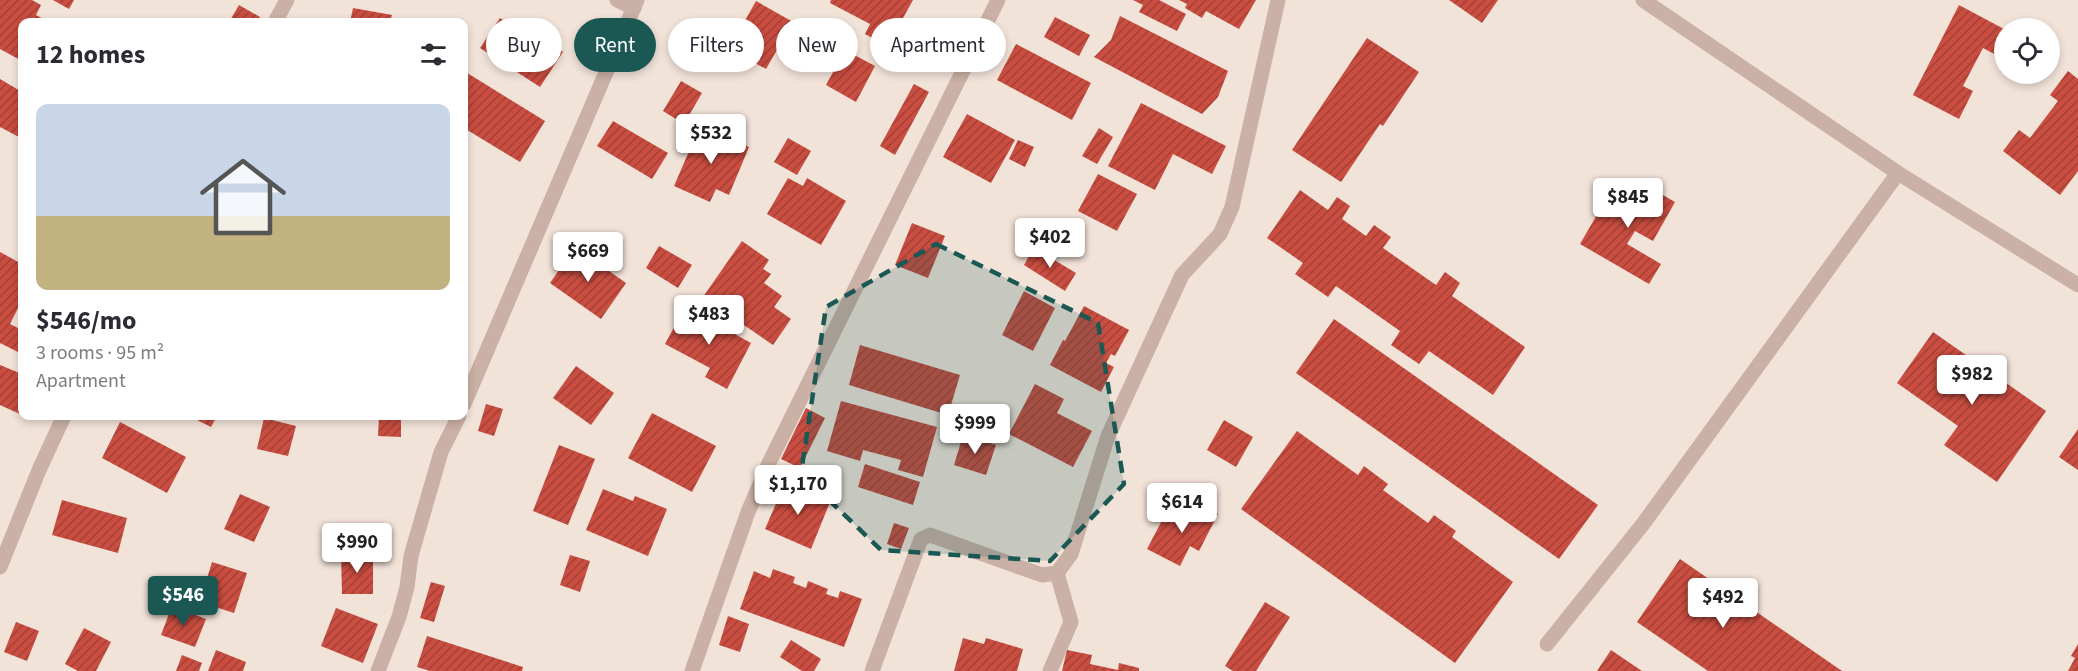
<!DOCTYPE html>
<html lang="en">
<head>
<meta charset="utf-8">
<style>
	body { margin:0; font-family:"Source Sans 3",sans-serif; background:#f7f7f7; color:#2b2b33; height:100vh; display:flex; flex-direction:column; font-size:22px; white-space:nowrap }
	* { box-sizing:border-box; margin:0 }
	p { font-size:20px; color:#7c7c81 }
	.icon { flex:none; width:33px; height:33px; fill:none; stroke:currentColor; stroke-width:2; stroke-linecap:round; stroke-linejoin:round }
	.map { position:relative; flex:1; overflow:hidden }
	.details { position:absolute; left:18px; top:18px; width:450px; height:402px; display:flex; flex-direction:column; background:#fff; border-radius:12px; box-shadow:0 3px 9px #0003 }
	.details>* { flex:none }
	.hud { position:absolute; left:486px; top:18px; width:570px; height:54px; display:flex; gap:12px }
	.buttons { position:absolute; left:1994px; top:18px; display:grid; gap:12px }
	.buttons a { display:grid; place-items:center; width:66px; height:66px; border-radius:50%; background:#fff; box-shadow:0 3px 9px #0003; font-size:30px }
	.price { position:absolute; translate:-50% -51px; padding:0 14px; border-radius:6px; background:#fff; color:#222; font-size:20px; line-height:39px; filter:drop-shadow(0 2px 3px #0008) }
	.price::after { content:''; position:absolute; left:50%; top:36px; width:18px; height:14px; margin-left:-9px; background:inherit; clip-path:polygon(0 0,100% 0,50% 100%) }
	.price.current { background:#1b5853; color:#fff }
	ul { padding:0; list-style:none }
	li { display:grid; align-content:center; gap:12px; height:318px; padding:0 18px }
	li span { display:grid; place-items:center; height:186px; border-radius:12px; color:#555 }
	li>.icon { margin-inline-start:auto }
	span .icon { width:108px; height:108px; fill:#fffc; stroke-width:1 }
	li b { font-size:26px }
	h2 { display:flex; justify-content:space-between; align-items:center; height:72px; padding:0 18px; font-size:26px }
	.pill { padding:0 21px; border-radius:27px; background:#fff; box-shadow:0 3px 9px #0003; font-size:21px; line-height:54px }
	.pill.current { background:#1b5853; color:#fff }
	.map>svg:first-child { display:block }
</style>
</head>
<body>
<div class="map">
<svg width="2078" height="671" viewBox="0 0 2078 671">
	<defs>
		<pattern id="building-hatch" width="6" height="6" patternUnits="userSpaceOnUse" patternTransform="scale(1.5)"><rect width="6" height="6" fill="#c94d40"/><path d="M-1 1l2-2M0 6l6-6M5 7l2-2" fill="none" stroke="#a44035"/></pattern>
	</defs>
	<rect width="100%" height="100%" fill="#f2e3d9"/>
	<g fill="url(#building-hatch)">
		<path d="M0,0H32L41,5L36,15L49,22H22V61L0,49Z"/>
		<path d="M53,0H74L69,9Z"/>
		<path d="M831,0H913L893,36L890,35L885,45L865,34L870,24L830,3Z"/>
		<path d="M1133,0H1159L1186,14L1177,31L1139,12L1143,5Z"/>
		<path d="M1179,0H1256L1239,29L1206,11L1202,18L1185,8L1187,4Z"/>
		<path d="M1449,0H1498L1482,23Z"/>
		<path d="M756,1L793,22L766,69L729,49Z"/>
		<path d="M239,5L260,17L256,22H229Z"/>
		<path d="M1959,5L2004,29V44L1998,56L1983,48L1963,86L1973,91L1959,119L1913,95Z"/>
		<path d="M353,8L392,15L390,22H350Z"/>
		<path d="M1120,16L1228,71L1218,97L1202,114L1094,57L1111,40Z"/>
		<path d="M1055,17L1090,35L1079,56L1044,37Z"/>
		<path d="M500,18L535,41L538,36L563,52L540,87L480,48Z"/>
		<path d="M1367,38L1419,72L1383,126L1380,124L1341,182L1292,150Z"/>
		<path d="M1016,44L1091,83L1072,120L997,80Z"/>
		<path d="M845,50L875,66L856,102L826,85Z"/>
		<path d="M464,71L545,121L520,162L464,128Z"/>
		<path d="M2068,71L2078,79V171L2060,195L2003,151L2019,130L2030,138L2058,101L2050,95Z"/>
		<path d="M0,79L22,92V131L19,137L0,127Z"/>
		<path d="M681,81L702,93L684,124L663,111Z"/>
		<path d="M914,84L929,92L895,155L880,146Z"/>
		<path d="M1141,103L1226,146L1212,174L1173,154L1155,190L1108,166Z"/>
		<path d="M967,114L1015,140L991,183L943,157Z"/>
		<path d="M613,121L668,153L652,179L597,146Z"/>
		<path d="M700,126L749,147L729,195L716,189L710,202L674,186Z"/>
		<path d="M1099,128L1113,137L1097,164L1082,156Z"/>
		<path d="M788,138L811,151L797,175L774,162Z"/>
		<path d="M1018,140L1034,147L1025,167L1009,159Z"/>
		<path d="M1098,174L1137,194L1117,231L1078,211Z"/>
		<path d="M788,178L803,186L807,178L846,201L821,245L767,214Z"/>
		<path d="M1616,182L1645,199L1651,188L1675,202L1653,241L1635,231L1627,244L1661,264L1649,284L1580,244Z"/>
		<path d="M1300,190L1328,210L1337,197L1350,206L1342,219L1366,236L1374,225L1391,237L1383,248L1436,285L1445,272L1460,283L1452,296L1525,347L1493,395L1429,351L1419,364L1391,345L1400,331L1336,286L1328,297L1295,274L1303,263L1267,238Z"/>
		<path d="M912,223L945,236L928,278L895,265Z"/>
		<path d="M742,241L769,260L763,269L771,274L764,283L782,296L774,307L791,319L773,345L703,297Z"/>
		<path d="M659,246L692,265L678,288L646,268Z"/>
		<path d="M575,247L626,283L601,319L550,283Z"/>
		<path d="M1034,248L1076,273L1065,291L1024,265Z"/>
		<path d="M0,252L22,264L21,281H22V300L10,324L22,330V348L20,353L0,343Z"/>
		<path d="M1024,291L1055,308L1033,351L1002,335Z"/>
		<path d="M1084,306L1129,330L1115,356L1111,354L1106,363L1114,367L1101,392L1050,365L1063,340L1065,341Z"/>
		<path d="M685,307L751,343L727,389L705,377L710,368L665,344Z"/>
		<path d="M1334,319L1598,505L1559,559L1296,373Z"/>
		<path d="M1933,332L2046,411L1997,482L1944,445L1958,426L1897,383Z"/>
		<path d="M860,345L960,375L948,415L849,385Z"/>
		<path d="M0,365L22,374V415L0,405Z"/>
		<path d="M576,366L614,393L591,425L553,398Z"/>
		<path d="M1035,384L1064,399L1057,413L1092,431L1073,467L1009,434Z"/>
		<path d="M841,401L937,427L923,477L898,470L901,460L863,450L860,461L827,451Z"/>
		<path d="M486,404L503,409L494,436L478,431Z"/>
		<path d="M806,408L825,418L800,468L781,459Z"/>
		<path d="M652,413L716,446L692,492L628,458Z"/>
		<path d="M189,416H217L211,427Z"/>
		<path d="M264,418L296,426L288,456L257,449Z"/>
		<path d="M379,418L401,419V437L378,436Z"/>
		<path d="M1224,420L1253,437L1236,467L1207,450Z"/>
		<path d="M120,422L186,457L167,493L102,458Z"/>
		<path d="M2078,429V470L2059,457Z"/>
		<path d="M1297,431L1358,475L1364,466L1388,484L1383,490L1428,523L1434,515L1456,531L1452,537L1513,582L1455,663L1241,509Z"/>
		<path d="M963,435L996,445L986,475L954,465Z"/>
		<path d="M559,445L595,459L568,525L533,511Z"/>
		<path d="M865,464L920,482L913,505L858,487Z"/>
		<path d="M785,483L830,502L811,549L765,529Z"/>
		<path d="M603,489L633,501L635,496L667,509L648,556L586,530Z"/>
		<path d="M240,494L270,507L254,542L224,529Z"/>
		<path d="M62,500L127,518L118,553L52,535Z"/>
		<path d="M1198,503L1218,514L1199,551L1190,546L1180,566L1147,549L1168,509L1189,520Z"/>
		<path d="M894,523L909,528L901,549L887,544Z"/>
		<path d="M341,554H373V594H342Z"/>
		<path d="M570,555L590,561L580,592L560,585Z"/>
		<path d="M1680,559L1842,671H1708L1637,622Z"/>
		<path d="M212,562L247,573L234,613L200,602Z"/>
		<path d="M773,569L795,577L793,583L806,588L808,581L828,589L826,594L838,598L840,591L862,599L844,647L740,609L754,571L770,578Z"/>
		<path d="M431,582L445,586L434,622L420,618Z"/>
		<path d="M1265,602L1290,617L1256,671H1233L1225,666Z"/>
		<path d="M172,606L206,619L195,647L161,635Z"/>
		<path d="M336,608L378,624L363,663L321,646Z"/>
		<path d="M728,616L749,624L740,652L719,645Z"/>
		<path d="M16,622L39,631L27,661L4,652Z"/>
		<path d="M84,628L111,642L96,671H78L65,664Z"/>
		<path d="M427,636L523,667L522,671H430L417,667Z"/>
		<path d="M963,638L984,644L986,638L1023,649L1017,671H954Z"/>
		<path d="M791,640L821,659L814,671H802L780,657Z"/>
		<path d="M2078,644V671H2068L2075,658L2071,656Z"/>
		<path d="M216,650L246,662L243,671H208Z"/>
		<path d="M1067,650L1092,655L1090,664L1118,670L1119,663L1139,668V671H1062Z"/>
		<path d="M1611,650L1642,671H1597Z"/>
		<path d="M182,655L202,663L199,671H176Z"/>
	</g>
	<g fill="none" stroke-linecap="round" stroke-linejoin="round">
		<g stroke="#cab0a5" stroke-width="15">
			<path d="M617,0L634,8"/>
			<path d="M1643,0L1898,173L2078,285"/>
			<path d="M275,22L287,0"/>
			<path d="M464,404L637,0"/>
			<path d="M0,567L39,470L64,416"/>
			<path d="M1547,644L1643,524L1898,173"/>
			<path d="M378,671L399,617L407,587L411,556L441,452L459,416"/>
			<path d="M692,671L748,512L769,463L998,0"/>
			<path d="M872,671L921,539L930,535L1042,575L1057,573L1071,554L1108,436L1182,275L1220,234L1232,207L1278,0"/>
			<path d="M1050,671L1071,622L1057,573"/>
		</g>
	</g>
	<path fill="#1b5853" fill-opacity="0.2" stroke="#1b5853" stroke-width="4.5" stroke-dasharray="12 8" stroke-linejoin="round" d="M936,244L1098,323L1124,484L1050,561L881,550L801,473L826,307Z"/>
</svg>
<div class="buttons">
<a><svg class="icon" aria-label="locate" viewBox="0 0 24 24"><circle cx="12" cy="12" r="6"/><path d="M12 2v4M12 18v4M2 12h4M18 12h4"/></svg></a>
</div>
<b class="price" style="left:711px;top:165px">$532</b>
<b class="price" style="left:1628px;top:229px">$845</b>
<b class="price" style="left:1050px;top:269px">$402</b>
<b class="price" style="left:588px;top:283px">$669</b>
<b class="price" style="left:709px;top:346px">$483</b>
<b class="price" style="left:1972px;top:406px">$982</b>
<b class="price" style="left:975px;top:455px">$999</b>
<b class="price" style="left:798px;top:516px">$1,170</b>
<b class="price" style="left:1182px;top:534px">$614</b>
<b class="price" style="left:357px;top:574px">$990</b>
<b class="price current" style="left:183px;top:627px">$546</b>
<b class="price" style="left:1723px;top:629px">$492</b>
<div class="hud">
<a class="pill">Buy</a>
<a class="pill current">Rent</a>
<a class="pill">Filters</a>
<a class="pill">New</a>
<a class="pill">Apartment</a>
</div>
<section class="details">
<h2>12 homes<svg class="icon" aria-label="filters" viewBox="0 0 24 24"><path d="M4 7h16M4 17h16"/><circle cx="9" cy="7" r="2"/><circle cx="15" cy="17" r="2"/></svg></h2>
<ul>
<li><span style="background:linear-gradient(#c9d6e8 60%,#c2b280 0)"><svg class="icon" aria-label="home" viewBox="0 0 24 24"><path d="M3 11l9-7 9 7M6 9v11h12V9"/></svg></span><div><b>$546/mo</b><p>3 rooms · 95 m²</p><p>Apartment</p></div></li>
</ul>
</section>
</div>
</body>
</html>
